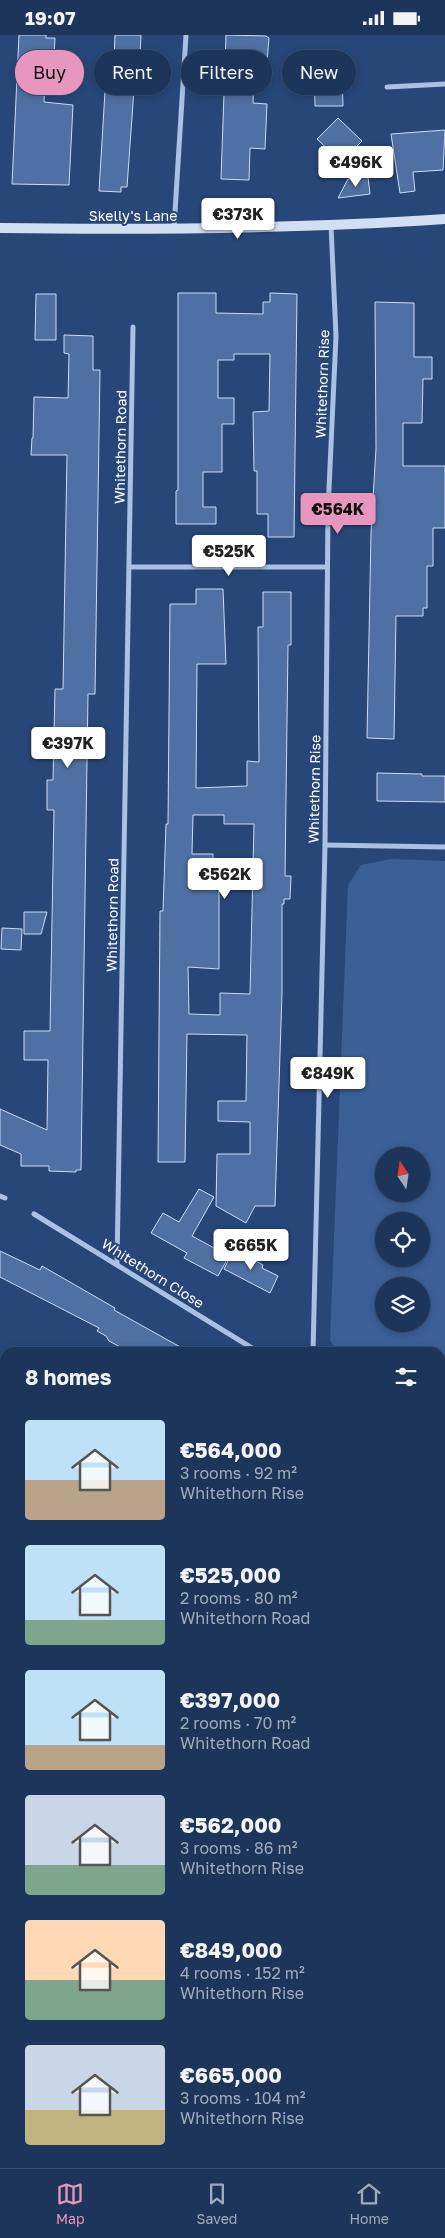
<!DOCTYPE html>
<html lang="en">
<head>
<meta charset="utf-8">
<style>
	body { margin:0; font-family:"Golos Text",sans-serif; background:#253d60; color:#f1f3f6; height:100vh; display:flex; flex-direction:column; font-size:19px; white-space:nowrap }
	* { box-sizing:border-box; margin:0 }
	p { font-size:16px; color:#a0abbb }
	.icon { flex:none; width:28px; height:28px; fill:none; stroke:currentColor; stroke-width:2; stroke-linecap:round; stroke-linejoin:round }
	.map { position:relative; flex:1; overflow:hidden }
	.details { position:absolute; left:0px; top:1312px; width:445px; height:821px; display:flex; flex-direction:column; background:#1d355a; border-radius:15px 15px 0 0; box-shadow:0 2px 8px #0003,0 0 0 1px #3b5070 }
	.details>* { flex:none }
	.banner { position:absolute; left:15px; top:15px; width:415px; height:45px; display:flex; gap:10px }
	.needle { width:32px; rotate:347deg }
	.tools { position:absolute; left:375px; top:1112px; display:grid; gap:10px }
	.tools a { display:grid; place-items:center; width:55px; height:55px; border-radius:50%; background:#1d355a; box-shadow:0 2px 8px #0003,0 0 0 1px #3b5070; font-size:25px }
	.price { position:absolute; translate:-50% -42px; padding:0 11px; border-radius:5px; background:#fff; color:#222; font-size:16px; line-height:32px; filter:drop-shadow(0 1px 2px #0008) }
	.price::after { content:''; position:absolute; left:50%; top:30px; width:15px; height:11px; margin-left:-8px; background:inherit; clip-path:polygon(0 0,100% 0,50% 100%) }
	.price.current { background:#e797bd; color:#111 }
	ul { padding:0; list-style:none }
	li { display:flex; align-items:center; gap:15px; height:125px; padding:0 25px }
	li span { display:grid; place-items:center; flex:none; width:140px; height:100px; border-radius:5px; color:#555 }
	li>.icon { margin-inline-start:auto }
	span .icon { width:60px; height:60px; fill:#fffc; stroke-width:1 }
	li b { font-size:21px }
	h2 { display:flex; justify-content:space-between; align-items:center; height:60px; padding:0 25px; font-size:21px }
	.tag { padding:0 18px; border-radius:22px; background:#1d355a; box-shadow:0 2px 8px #0003,0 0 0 1px #3b5070; font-size:18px; line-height:45px }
	.tag.current { background:#e797bd; color:#111 }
	.status { display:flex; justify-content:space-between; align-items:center; height:35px; padding:0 25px; background:#1d355a; direction:ltr }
	.status svg { height:14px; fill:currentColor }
	.menu { display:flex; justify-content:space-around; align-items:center; height:70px; border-top:1px solid #3b5070; background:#1d355a; font-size:14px; color:#a0abbb }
	.menu a { display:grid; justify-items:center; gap:2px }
	.menu .current { color:#e797bd }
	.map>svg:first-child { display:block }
</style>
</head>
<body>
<div class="status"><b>19:07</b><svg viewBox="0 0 49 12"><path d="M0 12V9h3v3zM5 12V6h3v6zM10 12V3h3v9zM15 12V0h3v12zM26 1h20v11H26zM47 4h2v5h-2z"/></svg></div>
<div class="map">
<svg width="445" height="2133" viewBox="0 0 445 2133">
	<rect width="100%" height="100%" fill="#274778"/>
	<g fill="#3a6096" fill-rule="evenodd">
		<path d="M391,824L445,826V1373L440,1369V1318L337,1317L330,1305L348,850L361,830ZM384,1121H421V1159H384ZM384,1186H421V1224H384ZM384,1251H421V1289H384Z"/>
		<path d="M445,1415V1886L440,1883V1422Z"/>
	</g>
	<g fill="#4f70a2" stroke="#ccdbf3" fill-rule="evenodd">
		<path d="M19,0H46V3H55L53,37H45L44,67L73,70L69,150L12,149Z"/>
		<path d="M115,0H141L139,40H135L127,152H121V157L99,156L107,23L114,24Z"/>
		<path d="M226,0L266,1L269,3L266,39L254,38L253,68L267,69L265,114L250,113L249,145L221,144Z"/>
		<path d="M342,37L343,71H315L314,38Z"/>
		<path d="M338,83L362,106L341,127L317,104Z"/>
		<path d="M445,95L443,135L413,137L415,156L400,158L391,99Z"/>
		<path d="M368,142L370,159L338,163L348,144Z"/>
		<path d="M178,258H216V278L263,279V267H270V258L297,259L294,502H268V479H257V436H254L253,377L269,376L270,319H234V325H218V363H234V389H222V437H203V472H216V489H176V456L178,455Z"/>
		<path d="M36,259H56V305H35Z"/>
		<path d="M375,267L414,268V322H432V344H423L422,388H403V431H445V493H433V531H427V573H423V581H396L394,704L367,703L371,498L376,413Z"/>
		<path d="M64,300L93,301V335H100L95,659H88L81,1135H76V1137L49,1136V1131H21V1119L0,1110V1074L47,1095L48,1025H24V996H50L54,775H47V745H53L55,654H63L67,420H31L32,403H33L34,362L68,363L69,319L64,318Z"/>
		<path d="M196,554H223L226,629H197L196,753L247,751V726L259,727L258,592H263V557H291V610H288L285,841H291L290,864H284V869H282V958L275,1171H255L246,1188L216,1171L217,1119H250V1087L218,1086V1066H246L247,1000L187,999L185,1127H158L160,876H163L166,789H168L170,569H196ZM193,780H224V789H254L250,959L220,958V980L189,979L188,932L219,934V828H213V819H192Z"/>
		<path d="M377,738L422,739V741H445V767L377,766Z"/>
		<path d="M24,877H47L41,899H24Z"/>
		<path d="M2,893L22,894L21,915L1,914Z"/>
		<path d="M199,1154L214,1162L192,1201L229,1221L218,1241L184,1223L187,1218L151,1198L163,1178L179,1187Z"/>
		<path d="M234,1214L263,1230L262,1233L278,1241L270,1258L224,1234Z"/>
		<path d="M0,1216L40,1235L42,1231L115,1273L114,1275L191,1318H131L109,1306L106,1301L97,1296L99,1293L0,1242Z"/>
	</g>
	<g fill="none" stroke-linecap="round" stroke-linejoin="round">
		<g stroke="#a9c1e3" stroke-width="4">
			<path d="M0,2079L5,2083"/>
			<path d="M72,2129L78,2133"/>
			<path d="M277,2133L279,2129"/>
		</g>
		<g stroke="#a9c1e3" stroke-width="5">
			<path d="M387,52L445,49"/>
			<path d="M174,193L186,0"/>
			<path d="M130,532H327"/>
			<path d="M325,810L445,812"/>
			<path d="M0,1161L5,1163"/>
			<path d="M34,1179L260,1318"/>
			<path d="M117,1229L133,292"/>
			<path d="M313,1318L325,810L328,476L336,301L331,191"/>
			<path d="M0,1399L5,1402"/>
			<path d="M0,1652L5,1655"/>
			<path d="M440,1897L445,1899"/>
			<path d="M0,1922L5,1925"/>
			<path d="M381,2129L391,2133"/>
		</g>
		<path stroke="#d2dff3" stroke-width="10" d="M0,193C149,195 297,194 445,184"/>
	</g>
	<g text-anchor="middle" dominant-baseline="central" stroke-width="4" stroke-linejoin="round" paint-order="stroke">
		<g font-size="14" fill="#fff" stroke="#274778">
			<text x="133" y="180">Skelly's Lane</text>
			<text transform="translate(322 349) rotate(-88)">Whitethorn Rise</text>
			<text transform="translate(120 412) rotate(-89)">Whitethorn Road</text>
			<text transform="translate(314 754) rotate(-89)">Whitethorn Rise</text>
			<text transform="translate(112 880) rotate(-89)">Whitethorn Road</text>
			<text transform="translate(153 1238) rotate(32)">Whitethorn Close</text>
		</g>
	</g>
</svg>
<div class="tools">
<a><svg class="needle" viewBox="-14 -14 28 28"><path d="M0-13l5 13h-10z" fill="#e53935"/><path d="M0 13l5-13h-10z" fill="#a0abbb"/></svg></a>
<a><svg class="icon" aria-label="locate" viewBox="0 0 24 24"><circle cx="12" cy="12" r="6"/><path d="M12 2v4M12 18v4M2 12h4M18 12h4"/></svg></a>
<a><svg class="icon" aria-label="layers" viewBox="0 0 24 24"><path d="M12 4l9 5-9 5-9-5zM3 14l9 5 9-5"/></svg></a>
</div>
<b class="price" style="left:356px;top:153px">€496K</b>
<b class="price" style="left:238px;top:205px">€373K</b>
<b class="price current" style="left:338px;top:500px">€564K</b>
<b class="price" style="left:229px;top:542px">€525K</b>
<b class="price" style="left:68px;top:734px">€397K</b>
<b class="price" style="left:225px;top:865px">€562K</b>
<b class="price" style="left:328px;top:1064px">€849K</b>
<b class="price" style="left:251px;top:1236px">€665K</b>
<div class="banner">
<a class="tag current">Buy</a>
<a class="tag">Rent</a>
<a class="tag">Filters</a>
<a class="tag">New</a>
</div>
<section class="details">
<h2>8 homes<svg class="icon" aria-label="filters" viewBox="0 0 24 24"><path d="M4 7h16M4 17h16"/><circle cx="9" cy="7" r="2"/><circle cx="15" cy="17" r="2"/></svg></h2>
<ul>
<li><span style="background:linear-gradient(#bfe0f5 60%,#b9a48a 0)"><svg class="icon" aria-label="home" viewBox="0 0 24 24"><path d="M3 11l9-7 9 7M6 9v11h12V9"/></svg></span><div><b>€564,000</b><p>3 rooms · 92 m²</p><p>Whitethorn Rise</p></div></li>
<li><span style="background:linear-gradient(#bfe0f5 75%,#7fa58c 0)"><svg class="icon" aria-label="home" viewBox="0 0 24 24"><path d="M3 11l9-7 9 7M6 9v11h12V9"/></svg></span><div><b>€525,000</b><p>2 rooms · 80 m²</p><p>Whitethorn Road</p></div></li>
<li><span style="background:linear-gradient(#bfe0f5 75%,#b9a48a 0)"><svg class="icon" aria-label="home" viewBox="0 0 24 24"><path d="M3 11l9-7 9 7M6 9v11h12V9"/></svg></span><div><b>€397,000</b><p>2 rooms · 70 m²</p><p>Whitethorn Road</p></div></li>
<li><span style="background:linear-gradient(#c9d6e8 70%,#7fa58c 0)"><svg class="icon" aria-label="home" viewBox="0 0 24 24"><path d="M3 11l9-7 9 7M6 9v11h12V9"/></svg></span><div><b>€562,000</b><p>3 rooms · 86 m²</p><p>Whitethorn Rise</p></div></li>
<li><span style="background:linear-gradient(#ffd9b3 60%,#7fa58c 0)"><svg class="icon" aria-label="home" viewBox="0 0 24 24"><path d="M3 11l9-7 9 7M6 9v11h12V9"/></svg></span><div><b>€849,000</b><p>4 rooms · 152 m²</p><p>Whitethorn Rise</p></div></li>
<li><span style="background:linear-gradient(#c9d6e8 65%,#c2b280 0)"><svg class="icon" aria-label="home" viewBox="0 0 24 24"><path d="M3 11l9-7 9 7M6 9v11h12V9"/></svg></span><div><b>€665,000</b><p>3 rooms · 104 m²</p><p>Whitethorn Rise</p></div></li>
</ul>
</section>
</div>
<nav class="menu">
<a class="current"><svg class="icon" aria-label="map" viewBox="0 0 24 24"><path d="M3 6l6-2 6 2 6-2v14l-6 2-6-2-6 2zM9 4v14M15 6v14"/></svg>Map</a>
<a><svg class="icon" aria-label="saved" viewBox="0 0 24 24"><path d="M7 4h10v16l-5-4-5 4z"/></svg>Saved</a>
<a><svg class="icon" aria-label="home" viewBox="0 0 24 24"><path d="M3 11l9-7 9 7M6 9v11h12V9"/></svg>Home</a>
</nav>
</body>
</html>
